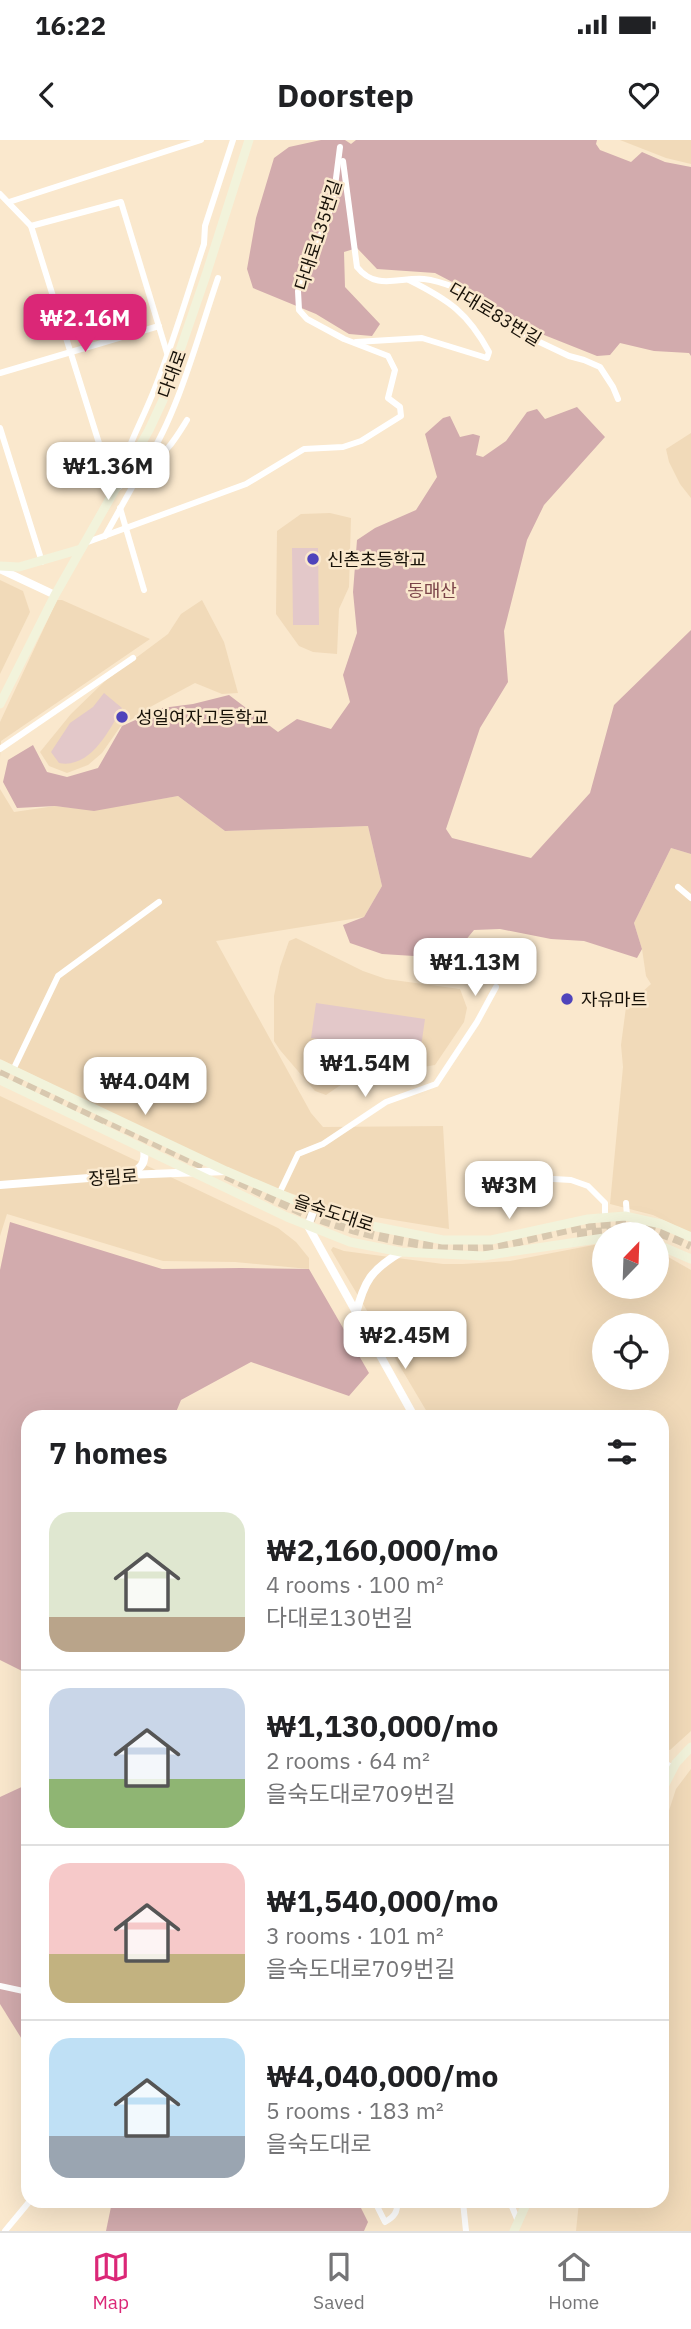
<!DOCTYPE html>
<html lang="en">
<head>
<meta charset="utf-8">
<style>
	body { margin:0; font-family:"IBM Plex Sans","Noto Sans KR",sans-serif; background:#f6f6f6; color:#202124; height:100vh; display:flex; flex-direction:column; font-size:26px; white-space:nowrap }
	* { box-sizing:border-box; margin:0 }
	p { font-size:23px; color:#757577 }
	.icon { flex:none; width:38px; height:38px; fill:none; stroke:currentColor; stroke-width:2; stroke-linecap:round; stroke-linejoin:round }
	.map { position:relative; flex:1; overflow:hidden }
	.drawer { position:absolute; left:21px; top:1270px; width:648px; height:798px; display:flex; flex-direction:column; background:#fff; border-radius:21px; box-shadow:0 7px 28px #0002 }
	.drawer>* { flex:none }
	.needle { width:46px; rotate:23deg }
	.controls { position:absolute; left:592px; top:1082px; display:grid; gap:14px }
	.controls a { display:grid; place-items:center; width:77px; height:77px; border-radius:50%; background:#fff; box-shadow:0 7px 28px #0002; font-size:35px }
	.price { position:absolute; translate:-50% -60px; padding:0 16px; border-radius:14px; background:#fff; color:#222; font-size:23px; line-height:46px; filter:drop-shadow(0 2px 4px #0008) }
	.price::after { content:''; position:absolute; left:50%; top:42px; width:21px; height:16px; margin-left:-10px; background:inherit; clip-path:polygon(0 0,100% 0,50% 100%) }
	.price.current { background:#db2777; color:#fff }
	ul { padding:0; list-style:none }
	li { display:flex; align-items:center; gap:21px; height:175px; padding:0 28px }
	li+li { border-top:2px solid #e0e0e0 }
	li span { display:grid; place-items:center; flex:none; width:196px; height:140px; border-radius:21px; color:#555 }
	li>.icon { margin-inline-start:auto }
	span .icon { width:84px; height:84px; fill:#fffc; stroke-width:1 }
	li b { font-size:30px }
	h2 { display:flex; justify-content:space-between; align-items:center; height:84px; padding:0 28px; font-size:30px }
	.status { display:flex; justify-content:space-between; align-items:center; height:49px; padding:0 35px; background:#fff; direction:ltr }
	.status svg { height:19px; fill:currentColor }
	header { display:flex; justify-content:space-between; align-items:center; height:91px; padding:0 28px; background:#fff; font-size:32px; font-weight:800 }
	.dock { display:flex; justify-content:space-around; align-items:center; height:98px; border-top:2px solid #e0e0e0; background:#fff; font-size:19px; color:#757577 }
	.dock a { display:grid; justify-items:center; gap:4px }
	.dock .current { color:#db2777 }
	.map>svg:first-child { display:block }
</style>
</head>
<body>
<div class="status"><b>16:22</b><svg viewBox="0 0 49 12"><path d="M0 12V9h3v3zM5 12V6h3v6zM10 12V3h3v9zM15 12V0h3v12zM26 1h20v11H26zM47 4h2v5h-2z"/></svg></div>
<header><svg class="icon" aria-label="back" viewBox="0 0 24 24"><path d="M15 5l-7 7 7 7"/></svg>Doorstep<svg class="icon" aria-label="heart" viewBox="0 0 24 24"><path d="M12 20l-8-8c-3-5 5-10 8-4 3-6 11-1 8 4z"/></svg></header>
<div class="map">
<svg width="691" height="2091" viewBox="0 0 691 2091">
	<rect width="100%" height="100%" fill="#fae8cd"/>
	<g fill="#f1dab9" fill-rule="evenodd">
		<path d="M620,0H691V24L666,18Z"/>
		<path d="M691,293V358L680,344L669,322L666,309Z"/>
		<path d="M330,373L351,378L349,447L339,469L337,514L313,512L299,506L276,474L277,391L301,374Z"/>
		<path d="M0,440L23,451L30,472L0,534Z"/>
		<path d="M57,460H62L150,499L1,601L0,618V582Z"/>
		<path d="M202,460L224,502L238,553L222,554L195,543L152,566L120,587L102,613L88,625L67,633L49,626L40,612L71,574L105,541L168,494L181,474Z"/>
		<path d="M0,649L14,672L55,666L94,670L178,656L225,691L368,686L382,746L364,777L216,801L311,973L323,987L443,986L449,1089L345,1072L267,1045L187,1010L0,919Z"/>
		<path d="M671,708L691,714V1093L653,1075L610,1064L623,927L621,905L626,867L651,844L646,836L642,809L634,783Z"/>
		<path d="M296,798L363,831L386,839L460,849L467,868L464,882L435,925L348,940L326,955L315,951L280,910L274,901V856L280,827L289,801Z"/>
		<path d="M0,956L278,1088L296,1102L309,1118V1129L235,1122L163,1121L7,1074L0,1096Z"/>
		<path d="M604,1103V1146H656V1110L691,1130V1591L670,1610L662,1608V1278L430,1277L331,1110L333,1107L344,1111L443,1124H463L510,1121ZM604,1185H656V1237H604Z"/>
		<path d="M691,1629V2091H576L579,2062H662V1692L676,1649Z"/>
	</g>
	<g fill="#e3c8c9">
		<path d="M292,408H318L319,485H293Z"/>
		<path d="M104,553L122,568C109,591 90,629 59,623L51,612L70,583L93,567Z"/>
		<path d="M316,863L425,879L420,914L311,898Z"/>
	</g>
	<g fill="#d2abad">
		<path d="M321,0H345L351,4L356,0H597L596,4L600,10L631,22L642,12L665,22L691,27V216L689,213L654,211L620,203L610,215L597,216L514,183L481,157L435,133L377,129L357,108L344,112L345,147L380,184L372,196L349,194L316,174L253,148L247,129L256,78L274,18L289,7Z"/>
		<path d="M577,267L605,297L544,365L527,400L504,491L508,542L480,588L446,689L452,698L531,718L590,653L614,565L691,490V714L671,708L634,783L642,809L637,818L584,801L551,799L500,789L474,790L446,824L414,816L382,814L350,803L343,785L364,777L382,746L368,686L225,691L178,656L94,671L55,666L17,668L3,642L8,620L33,605L47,632L67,637L98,628L122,586L162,568L193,564L229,555L278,592L297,579L331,589L350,562L343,535L357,493L353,452L357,400L375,388L416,370L437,337L425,294L443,278L450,276L460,297L473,294L480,296L476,315L483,317L506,301L527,272L537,269L545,279Z"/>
		<path d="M10,1082L162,1129L241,1128L309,1129L369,1233L349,1256L251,1222L181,1260L174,1277L28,1278V1534L0,1520V1130Z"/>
		<path d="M28,1644V1909L0,1864V1657Z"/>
		<path d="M112,2062H358L368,2082L364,2091H106Z"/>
	</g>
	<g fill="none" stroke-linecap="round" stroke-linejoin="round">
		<g stroke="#d8c8af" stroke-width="10" stroke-dasharray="10 5" stroke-linecap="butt">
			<path d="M0,932L105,983"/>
			<path d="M99,976L205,1026"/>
			<path d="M226,1035C252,1047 277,1061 303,1072C352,1092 415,1107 468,1107C512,1108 555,1088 599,1084C631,1081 663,1092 691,1105"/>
			<path d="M577,1094L623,1091"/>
		</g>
		<g stroke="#fff" stroke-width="6">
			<path d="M343,21L357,127C376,151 399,137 424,139C435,140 446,144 456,148L529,197L569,216L584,220L600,227L613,247L618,259"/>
			<path d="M0,54L31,86L114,351"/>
			<path d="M9,62L201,0"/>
			<path d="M31,86L121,62L167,213"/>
			<path d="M356,202L422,198L487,218L489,212C468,173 449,160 409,140"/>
			<path d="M0,233L159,186"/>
			<path d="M0,288L42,422"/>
			<path d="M118,338C127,307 143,279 155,248C174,201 188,152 204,104L205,86L233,0"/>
			<path d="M118,348C127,340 140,332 146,322C178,274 199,193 218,138"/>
			<path d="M120,368L144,450"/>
			<path d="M105,396L145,324C164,319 177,296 187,280"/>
			<path d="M85,403L246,344L304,309L343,307L361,301L401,276L400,267L388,258L395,230L388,216L344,199L307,179L299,170L298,151L305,127L326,84L334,54L340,7"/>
			<path d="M0,609L133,518"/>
			<path d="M678,747L691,758"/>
			<path d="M13,930L58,836L159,762"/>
			<path d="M536,1038L571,1040L588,1046L605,1063V1077"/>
			<path d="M279,1054L298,1014L323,1004L386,962L436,944L477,882L496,847"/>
			<path d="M626,1063L627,1076"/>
			<path d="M291,1278L300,1276L306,1278"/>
			<path d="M0,1846L28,1852"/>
			<path d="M375,2062L385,2082C394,2077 398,2072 397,2062"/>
			<path d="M463,2062L466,2091"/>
			<path d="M510,2062L518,2081"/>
			<path d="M5,2091L29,2062"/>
		</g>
		<g stroke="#fff" stroke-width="8">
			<path d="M0,429L55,455"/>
			<path d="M130,1034C142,1028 146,1022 144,1009"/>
			<path d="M0,1045L127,1035L226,1031"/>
			<path d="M314,1069L308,1086L415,1278"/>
			<path d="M356,1174C364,1141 371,1130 401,1112"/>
			<path d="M662,1622L672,1629"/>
		</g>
		<g stroke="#f2f3db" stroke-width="9">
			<path d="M0,426L19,427L81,409"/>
			<path d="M0,564L55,455L149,290L163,260L206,135L249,0"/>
			<path d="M0,924L226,1031L308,1066L357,1083L443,1100H491L588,1079L625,1076L661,1084L691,1097"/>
			<path d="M0,940L287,1077L350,1102L401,1112L483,1116L604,1098"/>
			<path d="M656,1104L691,1119"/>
			<path d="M662,1650L676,1623L691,1607"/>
			<path d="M514,2091L527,2062"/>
		</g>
	</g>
	<g fill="#4f44bb" stroke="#fae8cd" stroke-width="2.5">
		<circle cx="313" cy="419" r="7"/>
		<circle cx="122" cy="577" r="7"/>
		<circle cx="567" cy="859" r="7"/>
	</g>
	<g text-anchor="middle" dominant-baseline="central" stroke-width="5" stroke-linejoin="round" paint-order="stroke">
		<g font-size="18" fill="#171108" stroke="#fae8cd">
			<text transform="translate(318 95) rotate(-72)">다대로135번길</text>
			<text transform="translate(495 174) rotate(31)">다대로83번길</text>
			<text transform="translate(172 234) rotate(-70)">다대로</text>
			<text transform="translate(113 1037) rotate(-4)">장림로</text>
			<text transform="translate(334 1073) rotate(18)">을숙도대로</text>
		</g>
		<g font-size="18" fill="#171108" stroke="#fae8cd" text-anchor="start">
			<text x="327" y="419">신촌초등학교</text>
			<text x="136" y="577">성일여자고등학교</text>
			<text x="581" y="859">자유마트</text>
		</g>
		<g font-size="18" fill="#7b4449" stroke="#fae8cd">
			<text x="432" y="450">동매산</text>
		</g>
	</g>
</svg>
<div class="controls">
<a><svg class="needle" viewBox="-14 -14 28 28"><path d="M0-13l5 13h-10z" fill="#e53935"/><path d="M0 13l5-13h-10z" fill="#757577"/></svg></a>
<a><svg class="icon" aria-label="locate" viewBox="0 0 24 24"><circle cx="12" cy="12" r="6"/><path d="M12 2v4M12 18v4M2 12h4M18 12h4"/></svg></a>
</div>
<b class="price current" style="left:85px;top:214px">₩2.16M</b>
<b class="price" style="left:108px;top:362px">₩1.36M</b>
<b class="price" style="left:475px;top:858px">₩1.13M</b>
<b class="price" style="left:365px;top:959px">₩1.54M</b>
<b class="price" style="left:145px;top:977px">₩4.04M</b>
<b class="price" style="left:509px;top:1081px">₩3M</b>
<b class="price" style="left:405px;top:1231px">₩2.45M</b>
<section class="drawer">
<h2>7 homes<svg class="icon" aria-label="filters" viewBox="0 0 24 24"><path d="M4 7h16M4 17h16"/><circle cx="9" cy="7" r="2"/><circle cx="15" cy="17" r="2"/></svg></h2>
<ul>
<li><span style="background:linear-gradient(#dfe7d0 75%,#b9a48a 0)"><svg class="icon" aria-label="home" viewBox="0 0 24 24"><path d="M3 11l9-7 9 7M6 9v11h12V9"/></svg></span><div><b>₩2,160,000/mo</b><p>4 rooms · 100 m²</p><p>다대로130번길</p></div></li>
<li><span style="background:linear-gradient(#c9d6e8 65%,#8fb573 0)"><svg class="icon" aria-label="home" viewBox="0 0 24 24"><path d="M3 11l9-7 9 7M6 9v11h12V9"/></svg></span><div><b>₩1,130,000/mo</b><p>2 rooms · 64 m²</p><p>을숙도대로709번길</p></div></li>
<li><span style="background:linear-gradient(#f6c9c9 65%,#c2b280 0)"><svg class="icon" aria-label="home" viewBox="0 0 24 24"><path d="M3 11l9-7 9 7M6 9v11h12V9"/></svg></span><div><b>₩1,540,000/mo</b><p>3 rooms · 101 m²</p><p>을숙도대로709번길</p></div></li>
<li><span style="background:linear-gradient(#bfe0f5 70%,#9aa5b1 0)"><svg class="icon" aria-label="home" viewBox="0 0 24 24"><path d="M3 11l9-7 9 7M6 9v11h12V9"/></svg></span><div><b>₩4,040,000/mo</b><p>5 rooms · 183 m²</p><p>을숙도대로</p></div></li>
</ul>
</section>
</div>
<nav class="dock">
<a class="current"><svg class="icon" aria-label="map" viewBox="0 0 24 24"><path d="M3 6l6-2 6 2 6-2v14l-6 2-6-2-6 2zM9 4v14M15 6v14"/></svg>Map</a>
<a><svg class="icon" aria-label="saved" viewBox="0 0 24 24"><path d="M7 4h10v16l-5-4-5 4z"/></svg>Saved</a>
<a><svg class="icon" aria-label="home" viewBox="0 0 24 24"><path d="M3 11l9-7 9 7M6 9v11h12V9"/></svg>Home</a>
</nav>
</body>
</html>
